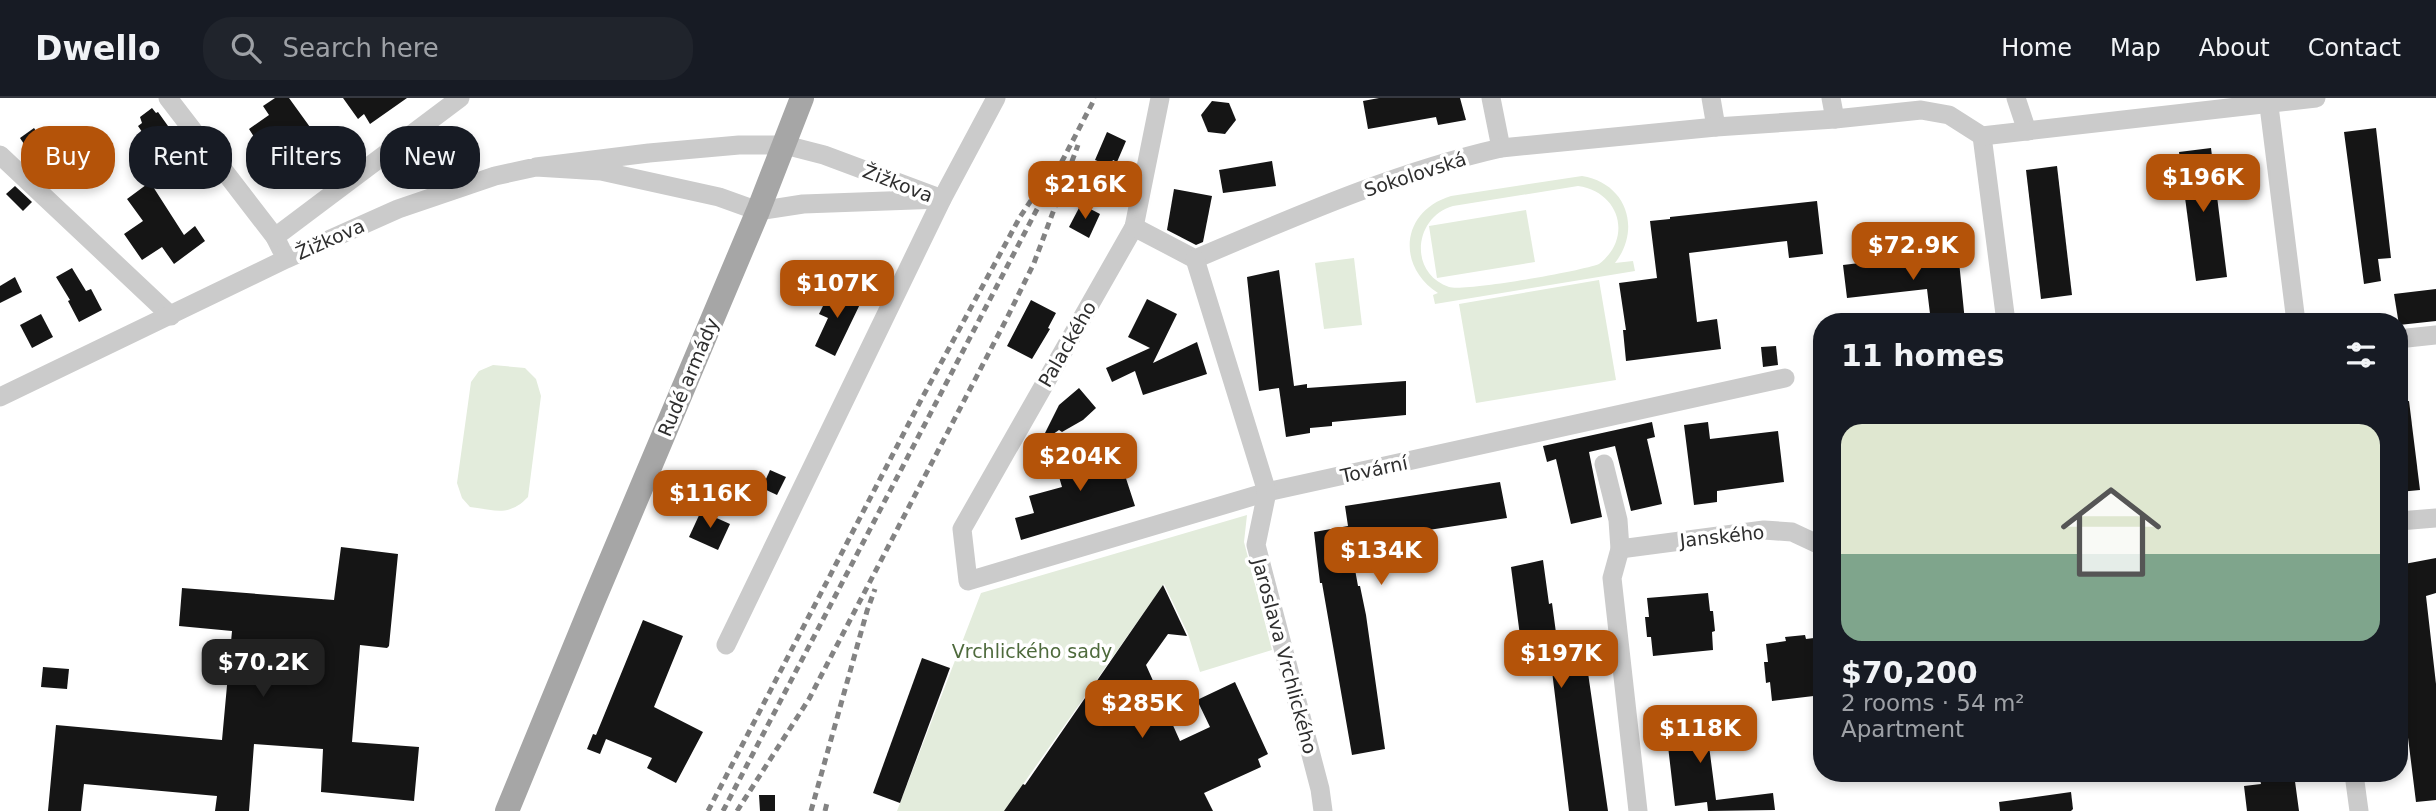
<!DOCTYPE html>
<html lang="en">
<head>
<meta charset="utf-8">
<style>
	body { margin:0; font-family:"DejaVu Sans",sans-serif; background:#20242c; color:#f1f3f6; height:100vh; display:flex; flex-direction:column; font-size:26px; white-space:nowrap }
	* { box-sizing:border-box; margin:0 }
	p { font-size:23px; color:#9ea1a6 }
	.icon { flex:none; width:38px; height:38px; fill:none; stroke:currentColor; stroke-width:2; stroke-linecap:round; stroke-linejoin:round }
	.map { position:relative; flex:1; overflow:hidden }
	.details { position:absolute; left:1813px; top:215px; width:595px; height:469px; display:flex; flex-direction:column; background:#171b24; border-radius:28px; box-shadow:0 4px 10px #0003 }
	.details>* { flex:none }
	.top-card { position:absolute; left:21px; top:28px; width:665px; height:63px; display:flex; gap:14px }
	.price { position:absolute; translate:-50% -60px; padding:0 16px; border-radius:14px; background:#b45309; color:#fff; font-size:23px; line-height:46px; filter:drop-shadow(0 2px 4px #0008) }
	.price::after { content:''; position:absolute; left:50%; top:42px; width:21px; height:16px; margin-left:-10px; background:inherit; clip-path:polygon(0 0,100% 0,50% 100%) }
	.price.on { background:#222; color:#fff }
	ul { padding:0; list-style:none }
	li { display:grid; align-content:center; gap:14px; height:371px; padding:0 28px }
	li span { display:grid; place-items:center; height:217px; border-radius:21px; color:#555 }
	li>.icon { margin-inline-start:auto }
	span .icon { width:126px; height:126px; fill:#fffc; stroke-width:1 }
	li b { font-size:30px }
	h2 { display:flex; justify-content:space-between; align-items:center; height:84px; padding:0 28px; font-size:30px }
	.tag { padding:0 24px; border-radius:28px; background:#171b24; box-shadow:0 4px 10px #0003; font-size:24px; line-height:63px }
	.tag.on { background:#b45309; color:#fff }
	header { display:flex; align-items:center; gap:42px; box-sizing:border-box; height:98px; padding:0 35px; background:#171b24; border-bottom:2px solid #363941 }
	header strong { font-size:33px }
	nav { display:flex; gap:38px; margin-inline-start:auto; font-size:24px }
	.search { width:490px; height:63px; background:#20242c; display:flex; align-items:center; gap:18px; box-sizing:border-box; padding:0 24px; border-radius:28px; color:#9ea1a6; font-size:26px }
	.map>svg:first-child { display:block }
</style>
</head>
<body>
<header>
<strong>Dwello</strong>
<div class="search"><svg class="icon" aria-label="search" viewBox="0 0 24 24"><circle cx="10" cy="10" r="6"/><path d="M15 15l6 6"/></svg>Search here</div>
<nav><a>Home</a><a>Map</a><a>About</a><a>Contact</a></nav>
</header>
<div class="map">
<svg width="2436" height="713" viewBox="0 0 2436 713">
	<rect width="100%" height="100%" fill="#fff"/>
	<g fill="#e3ecdc" fill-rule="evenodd">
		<path d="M1582,78C1626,85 1642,130 1615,165L1633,163L1635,173L1435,206L1433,197L1438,195C1396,168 1401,113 1451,98ZM1578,88C1620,94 1633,140 1599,166C1582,173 1464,194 1449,189C1408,175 1414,119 1453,108Z"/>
		<path d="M1526,112L1535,164L1437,180L1429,128Z"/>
		<path d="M1354,160L1362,227L1324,231L1315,165Z"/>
		<path d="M1599,182L1616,282L1476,305L1459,206Z"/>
		<path d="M493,267L525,270L536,281L541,298L528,399C509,419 495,412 470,409L462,400L457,385L471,284L479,273Z"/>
		<path d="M1247,417L1244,444L1272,552L1200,574L1188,536L1164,486L1005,712L1013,713H897L981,495Z"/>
	</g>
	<g fill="#151515">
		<path d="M275,0H289L328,54L307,69L296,54L265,77L255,64L265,56L249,31L269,17L263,8Z"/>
		<path d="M343,0H407L370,26L364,16L358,21Z"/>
		<path d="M1379,0H1460L1466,22L1438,27L1436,19L1368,31L1363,3Z"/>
		<path d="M1212,3L1229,5L1236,22L1225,36L1208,34L1201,17Z"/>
		<path d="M152,10L156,15L158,14L173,35L153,50L138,28L142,25L140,19Z"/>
		<path d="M34,30L45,46L30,55L20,40Z"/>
		<path d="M2376,30L2391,160L2378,161L2381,183L2364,186L2344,34Z"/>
		<path d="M1107,34L1126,43L1117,64L1113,62L1110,68L1095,62Z"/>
		<path d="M2211,50L2227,179L2196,183L2179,54Z"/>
		<path d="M1272,63L1276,88L1223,95L1219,72Z"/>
		<path d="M2057,68L2072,197L2041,201L2026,72Z"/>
		<path d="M150,84L184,137L195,128L205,143L174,166L162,149L142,162L124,136L143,123L127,101Z"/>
		<path d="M15,88L32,104L23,113L6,96Z"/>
		<path d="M1174,91L1212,98L1203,144L1196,147L1167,132Z"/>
		<path d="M1817,103L1823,156L1789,160L1787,143L1689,155L1697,224L1717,221L1721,251L1626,263L1623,232H1626L1619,185L1657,180L1650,123L1670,121V119Z"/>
		<path d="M1081,106L1100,116L1089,140L1069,129Z"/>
		<path d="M1958,153L1965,224H1931L1927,191L1847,200L1843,167Z"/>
		<path d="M72,170L86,193L91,191L102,212L79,224L68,203L70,202L56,179Z"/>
		<path d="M1279,172L1294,288L1307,286V290L1406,283V317L1332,324V328L1310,330V335L1286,339L1279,290L1259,293L1247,179Z"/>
		<path d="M15,179L22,194L0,205V188Z"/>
		<path d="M836,190L862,202L835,258L815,248L828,220L819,216L827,200L830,202Z"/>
		<path d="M2436,191V223L2399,227L2394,196Z"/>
		<path d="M1147,201L1177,216L1153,265L1197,244L1207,276L1143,297L1135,273L1112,284L1106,270L1150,250L1128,239Z"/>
		<path d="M1031,202L1056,215L1048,230L1050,231L1032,261L1007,248Z"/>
		<path d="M41,216L53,239L32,250L20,227Z"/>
		<path d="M1776,248L1778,267L1763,269L1761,249Z"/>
		<path d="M1079,290L1096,310L1083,322L1062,334L1059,332L1040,345L1059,307Z"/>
		<path d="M2409,303L2420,392L2399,394V304Z"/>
		<path d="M1652,324L1655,339L1647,341L1662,406L1631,413L1615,348L1589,354L1602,419L1571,426L1556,361L1547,364L1543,348Z"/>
		<path d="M1708,324L1710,341L1778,333L1784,384L1717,393V404L1694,407L1684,327Z"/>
		<path d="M1119,346L1125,361L1120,362L1135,408L1021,442L1015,420L1034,415L1029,398L1062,389L1055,365Z"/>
		<path d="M770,372L786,379L777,397L762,390Z"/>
		<path d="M1500,384L1507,420L1350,444L1358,488H1360L1366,517L1385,651L1352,657L1322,485H1320L1314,434L1348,428L1345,408Z"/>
		<path d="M701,413L730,426L718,452L689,439Z"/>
		<path d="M341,449L398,456L389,548L387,550L360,547L352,644L419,649L414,703L321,694L323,651L254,646L249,713H215L217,698L84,686L81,713H48L56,627L222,642L232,533L179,528L182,490L334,502Z"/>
		<path d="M2436,460V495L2426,498L2436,586V702L2416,704L2399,567V467Z"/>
		<path d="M1543,462L1549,506L1552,505L1561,572L1587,568L1608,713H1569L1552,573L1525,576L1511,469Z"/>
		<path d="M1163,487L1187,538L1168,536L1146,567L1180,643L1210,629L1197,602L1235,584L1268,656L1258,661L1261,669L1204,695L1213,713H1004L1023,686L1025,687Z"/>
		<path d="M1708,495L1710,513H1713L1715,533L1712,534L1713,552L1653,558L1651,539H1647L1645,519H1649L1647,500Z"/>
		<path d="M643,522L683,538L654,609L703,634L676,685L647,670L652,660L606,641L600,656L587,651L593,636L596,637Z"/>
		<path d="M1805,537L1806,541L1822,539V597L1772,603L1770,584L1766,585L1764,564H1768L1766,546L1786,543L1785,539Z"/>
		<path d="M922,560L950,570L900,705L873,695Z"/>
		<path d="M43,569L69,571L67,591L41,589Z"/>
		<path d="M1704,609L1716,702L1773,695L1775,712L1708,713L1707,704L1675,708L1664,614Z"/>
		<path d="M2259,676H2294L2299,713H2247L2244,688L2261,686Z"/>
		<path d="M2071,694L2073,711L2071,713H2000L1999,704Z"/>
		<path d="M759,697H775V713H760Z"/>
	</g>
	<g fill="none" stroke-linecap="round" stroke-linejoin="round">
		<g stroke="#cbcbcb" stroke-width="19">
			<path d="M168,0L275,139L281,151"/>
			<path d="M1160,0L1134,129L962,431L968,483L1267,394L1785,280"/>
			<path d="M1491,0L1501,50"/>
			<path d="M1711,0L1716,29"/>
			<path d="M1831,0L1835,21"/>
			<path d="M2016,0L2027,33"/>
			<path d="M2268,0L2296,224"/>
			<path d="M1982,38L2006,224"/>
			<path d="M0,57L171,218"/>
			<path d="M1134,129L1195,161C1294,119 1395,74 1501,50L1716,29L1835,21L1921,12L1949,17L1982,38L2316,0"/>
			<path d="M275,139L460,0"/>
			<path d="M1195,161L1267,394L1256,447L1320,691L1323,713"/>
			<path d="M2407,240L2436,237"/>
			<path d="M0,299L286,161L398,111L495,78L536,69L649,55L739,47H785L824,57L942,101L803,106L758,113L719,99L601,73L536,69"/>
			<path d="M1604,366L1618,422L1620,451L1612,480L1638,713"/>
			<path d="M2399,423L2436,420"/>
			<path d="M1620,451L1764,432L1792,434L1822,448"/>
			<path d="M726,547L942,101L996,0"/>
			<path d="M2354,676L2359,713"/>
		</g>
		<path stroke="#a6a6a6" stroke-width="24" d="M507,713L593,504L758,113L802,0"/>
		<g stroke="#838383" stroke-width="5" stroke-dasharray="7 5" stroke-linecap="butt">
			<path d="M708,713L921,302L1020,119L1032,101"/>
			<path d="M723,713L1095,0"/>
			<path d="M737,713L809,601L1007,220L1034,165L1078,47"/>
			<path d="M811,713L867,513L875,491"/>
			<path d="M825,713L827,705"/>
		</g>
	</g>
	<g text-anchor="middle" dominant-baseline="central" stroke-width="7" stroke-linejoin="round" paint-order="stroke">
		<g font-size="19" fill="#2e2e2e" stroke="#fff">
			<text transform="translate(1415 76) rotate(-18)">Sokolovská</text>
			<text transform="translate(898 85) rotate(21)">Žižkova</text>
			<text transform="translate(330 141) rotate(-24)">Žižkova</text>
			<text transform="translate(1067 246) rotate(-60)">Palackého</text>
			<text transform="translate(688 279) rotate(-67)">Rudé armády</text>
			<text transform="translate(1374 371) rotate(-12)">Tovární</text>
			<text transform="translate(1722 438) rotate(-6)">Janského</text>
			<text transform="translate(1285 558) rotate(75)">Jaroslava Vrchlického</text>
		</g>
		<g font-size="19" fill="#4e6a3c" stroke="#fff">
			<text x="1032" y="553">Vrchlického sady</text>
		</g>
	</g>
</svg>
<b class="price" style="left:2203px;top:116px">$196K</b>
<b class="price" style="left:1085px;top:123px">$216K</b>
<b class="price" style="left:1913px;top:184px">$72.9K</b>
<b class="price" style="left:837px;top:222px">$107K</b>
<b class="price" style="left:1080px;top:395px">$204K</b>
<b class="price" style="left:710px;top:432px">$116K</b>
<b class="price" style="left:1381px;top:489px">$134K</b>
<b class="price" style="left:1561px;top:592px">$197K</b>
<b class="price on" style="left:263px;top:601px">$70.2K</b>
<b class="price" style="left:1142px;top:642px">$285K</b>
<b class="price" style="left:1700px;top:667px">$118K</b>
<div class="top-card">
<a class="tag on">Buy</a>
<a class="tag">Rent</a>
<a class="tag">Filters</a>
<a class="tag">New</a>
</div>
<section class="details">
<h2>11 homes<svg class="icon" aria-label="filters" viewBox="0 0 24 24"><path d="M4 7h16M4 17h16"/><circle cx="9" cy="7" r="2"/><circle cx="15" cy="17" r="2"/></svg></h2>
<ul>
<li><span style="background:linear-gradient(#dfe7d0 60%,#7fa58c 0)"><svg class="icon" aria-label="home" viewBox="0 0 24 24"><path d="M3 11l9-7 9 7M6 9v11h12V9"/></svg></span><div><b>$70,200</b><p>2 rooms · 54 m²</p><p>Apartment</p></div></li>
</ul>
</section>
</div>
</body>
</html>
